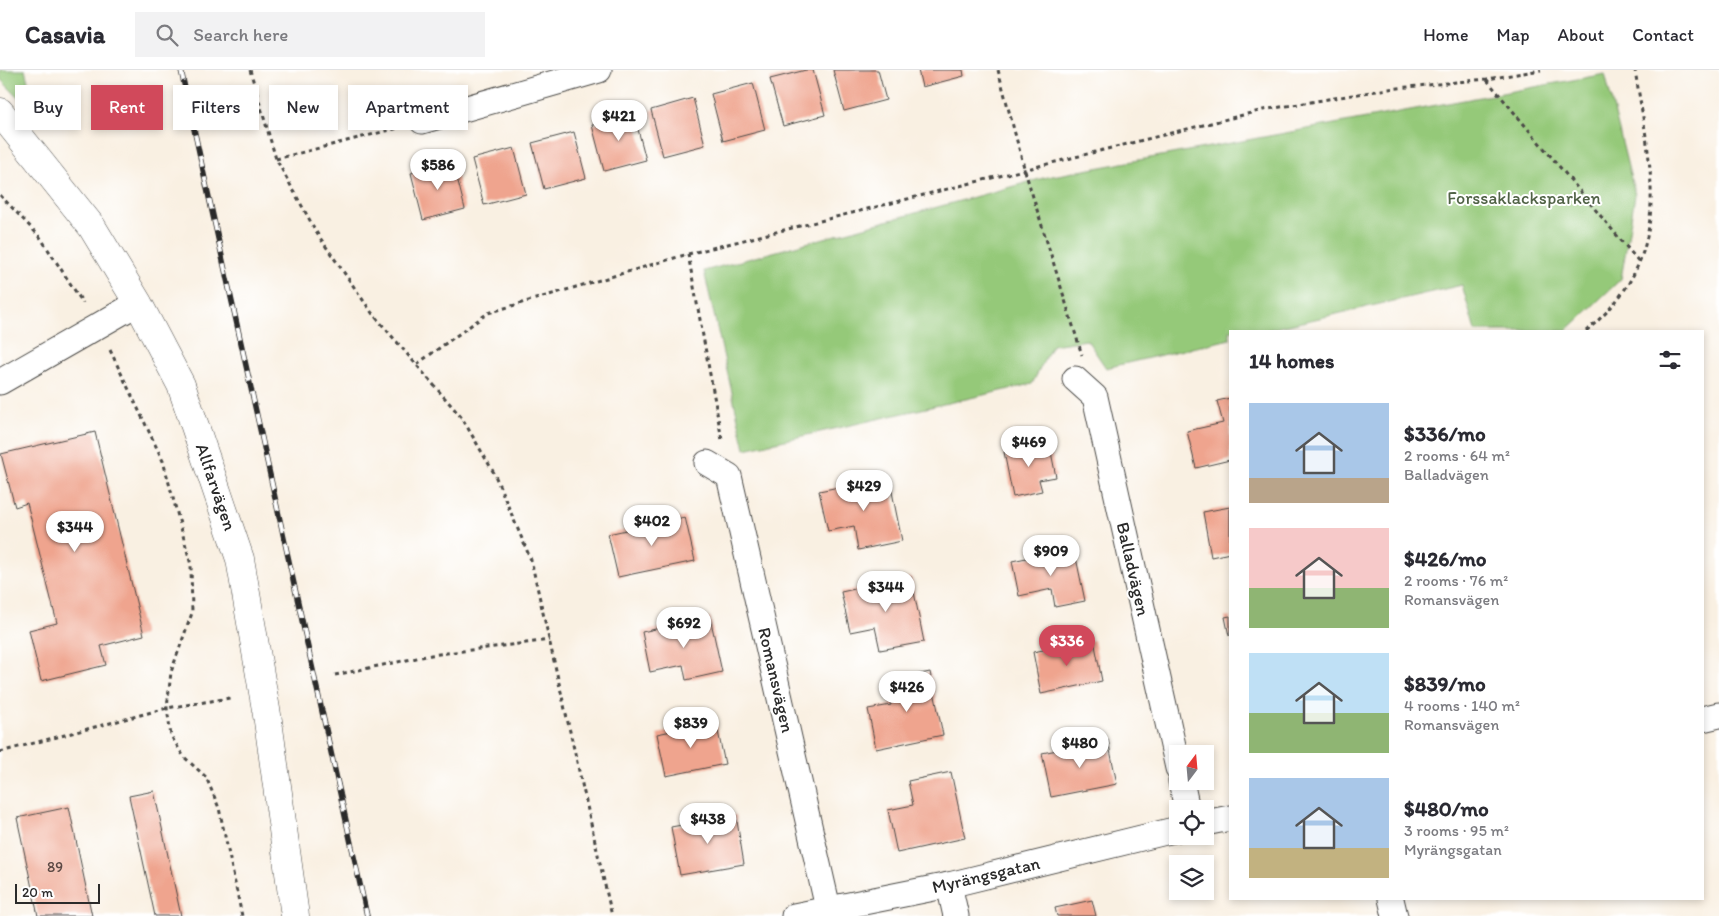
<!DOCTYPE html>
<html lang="en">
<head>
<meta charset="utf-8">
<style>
	body { margin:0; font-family:Itim,sans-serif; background:#f2f2f3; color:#2b2b33; height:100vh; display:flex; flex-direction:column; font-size:19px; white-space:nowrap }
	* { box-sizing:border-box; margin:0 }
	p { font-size:16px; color:#7c7c81 }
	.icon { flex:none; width:28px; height:28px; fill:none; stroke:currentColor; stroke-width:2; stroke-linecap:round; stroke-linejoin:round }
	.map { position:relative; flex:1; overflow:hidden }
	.details { position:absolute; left:1229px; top:260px; width:475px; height:570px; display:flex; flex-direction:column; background:#fff; border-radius:0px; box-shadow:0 2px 8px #0003 }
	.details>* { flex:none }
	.hud { position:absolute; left:15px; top:15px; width:475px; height:45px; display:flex; gap:10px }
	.needle { width:32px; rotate:16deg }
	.tools { position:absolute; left:1169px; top:675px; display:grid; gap:10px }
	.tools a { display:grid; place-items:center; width:45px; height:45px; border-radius:0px; background:#fff; box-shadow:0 2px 8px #0003; font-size:25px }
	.scale { position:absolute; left:15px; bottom:12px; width:85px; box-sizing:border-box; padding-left:5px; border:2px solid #2b2b2b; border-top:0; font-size:14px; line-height:18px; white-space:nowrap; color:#2b2b2b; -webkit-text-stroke:4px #fff; paint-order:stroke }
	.price { position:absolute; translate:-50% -42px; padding:0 11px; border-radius:18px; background:#fff; color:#222; font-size:16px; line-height:32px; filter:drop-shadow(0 1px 2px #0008) }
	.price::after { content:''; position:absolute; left:50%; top:30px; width:15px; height:11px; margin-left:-8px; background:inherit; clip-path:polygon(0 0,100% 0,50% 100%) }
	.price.selected { background:#d1495b; color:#fff }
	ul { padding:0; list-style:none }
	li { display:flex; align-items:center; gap:15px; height:125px; padding:0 20px }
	li span { display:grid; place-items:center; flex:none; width:140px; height:100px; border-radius:0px; color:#555 }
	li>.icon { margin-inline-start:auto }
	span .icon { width:60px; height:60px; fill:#fffc; stroke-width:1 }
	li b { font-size:21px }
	h2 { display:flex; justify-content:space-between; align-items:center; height:60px; padding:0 20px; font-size:21px }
	.tag { padding:0 18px; border-radius:0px; background:#fff; box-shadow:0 2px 8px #0003; font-size:18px; line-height:45px }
	.tag.selected { background:#d1495b; color:#fff }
	header { display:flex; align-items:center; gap:30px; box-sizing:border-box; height:70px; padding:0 25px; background:#fff; border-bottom:1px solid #e1e1e2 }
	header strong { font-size:24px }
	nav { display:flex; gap:28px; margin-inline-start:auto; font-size:18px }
	.search { width:350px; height:45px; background:#f2f2f3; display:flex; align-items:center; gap:12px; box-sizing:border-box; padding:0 18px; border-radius:0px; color:#7c7c81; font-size:19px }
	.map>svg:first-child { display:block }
</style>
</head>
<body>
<header>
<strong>Casavia</strong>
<div class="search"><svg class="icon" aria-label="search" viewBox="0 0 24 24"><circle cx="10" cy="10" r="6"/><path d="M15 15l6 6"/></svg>Search here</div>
<nav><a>Home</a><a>Map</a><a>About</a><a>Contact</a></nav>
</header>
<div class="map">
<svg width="1719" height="846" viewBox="0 0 1719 846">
	<rect width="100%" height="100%" fill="#fff"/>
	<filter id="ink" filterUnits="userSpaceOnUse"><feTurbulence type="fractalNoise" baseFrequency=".02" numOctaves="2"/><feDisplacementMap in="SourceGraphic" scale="10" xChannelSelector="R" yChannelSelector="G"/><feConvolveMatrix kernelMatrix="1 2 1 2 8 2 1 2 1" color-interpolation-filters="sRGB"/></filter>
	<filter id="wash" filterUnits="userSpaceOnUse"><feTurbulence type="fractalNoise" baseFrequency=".0096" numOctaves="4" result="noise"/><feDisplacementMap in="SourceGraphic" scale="20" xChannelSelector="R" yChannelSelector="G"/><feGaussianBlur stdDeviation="1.12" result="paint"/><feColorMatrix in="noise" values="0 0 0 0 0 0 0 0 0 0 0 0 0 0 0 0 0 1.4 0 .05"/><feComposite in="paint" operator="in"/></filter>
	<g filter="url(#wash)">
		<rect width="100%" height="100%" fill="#f9f0e2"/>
		<g fill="#95c979" stroke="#607a52">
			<path d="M0,0H25L37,46L0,9Z"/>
			<path d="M1605,4L1635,125L1621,209L1566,261H1475L1462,215L1263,261H1230V269L1106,298L1087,270L1052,275L1032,314L745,379L704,201L1047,107Z"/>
		</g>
		<g id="blocks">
			<g fill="#efa48e">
				<path d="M806,0H813L825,45L783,56L770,9Z"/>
				<path d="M833,0H878L886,30L844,41Z"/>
				<path d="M918,0H963L964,6L922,17Z"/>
				<path d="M753,13L765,60L723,71L711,24Z"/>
				<path d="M693,28L705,75L663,86L651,40Z"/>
				<path d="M634,44L646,90L604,101L592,55Z"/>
				<path d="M574,62L586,108L544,119L532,73Z"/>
				<path d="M514,78L526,124L484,135L472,89Z"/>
				<path d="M453,92L465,139L423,150L411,103Z"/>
				<path d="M1230,328V390L1196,398L1187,361L1223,353L1217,331Z"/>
				<path d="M95,362L144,565L101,576L106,595L41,611L29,560L57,553L27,433L15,437L1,384Z"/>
				<path d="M1049,372L1056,407L1039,410L1042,421L1013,427L1004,382Z"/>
				<path d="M889,407L902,471L858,480L854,456L828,461L819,421Z"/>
				<path d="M1230,437V483L1211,487L1203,442Z"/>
				<path d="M685,447L695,491L618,507L608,464Z"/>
				<path d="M1074,478L1085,531L1055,537L1052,519L1019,526L1012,491Z"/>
				<path d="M911,507L924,572L880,580L875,557L850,562L841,522Z"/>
				<path d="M1230,546V565L1229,566L1225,547Z"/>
				<path d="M710,547L722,602L686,610L683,595L650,602L642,562Z"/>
				<path d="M1094,570L1102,611L1041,624L1033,582Z"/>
				<path d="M930,602L943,665L876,679L868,639L891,635L886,611Z"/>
				<path d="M716,652L725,694L666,706L657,664Z"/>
				<path d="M1108,670L1117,714L1051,727L1042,683Z"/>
				<path d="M951,702L965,768L897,783L888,740L913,735L908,711Z"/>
				<path d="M154,721L181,846H155L129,726Z"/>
				<path d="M69,737L92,846H38L17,748Z"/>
				<path d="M736,745L744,794L680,805L671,757Z"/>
				<path d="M1092,830L1096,846H1057L1055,838Z"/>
			</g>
		</g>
	</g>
	<g filter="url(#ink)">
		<use href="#blocks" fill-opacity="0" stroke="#4a4946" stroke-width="1"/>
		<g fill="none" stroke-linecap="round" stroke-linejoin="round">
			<g stroke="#4a4946" stroke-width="27">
				<g id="street">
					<path d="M422,51L599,0"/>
					<path d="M1075,309L1095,327L1178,698"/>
					<path d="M0,312L138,233"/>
					<path d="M707,393L729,406L828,838"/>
					<path d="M1702,649L1719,645"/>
					<path d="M1181,711L1187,739"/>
					<path d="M1205,753L1230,748"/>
					<path d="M949,815L956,846"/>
					<path d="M1391,829L1395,846"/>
					<path d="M794,846L949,815L1178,759"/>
				</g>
			</g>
			<g stroke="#4a4946" stroke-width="29">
				<path id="secondary" d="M0,42L92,157L138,233L181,315L240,489L268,651L295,846"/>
			</g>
			<g stroke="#4a4946" stroke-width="3" stroke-dasharray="4 4" stroke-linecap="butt">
				<path d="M250,0L276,89L318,165L372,243L462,348L494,403L531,490L612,846"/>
				<path d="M998,0L1025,101L1082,285"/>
				<path d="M1487,10L1640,193"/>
				<path d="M276,89L398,58"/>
				<path d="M0,125L40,167L83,233"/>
				<path d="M688,184L722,370"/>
				<path d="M1586,261C1677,187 1651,100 1635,0"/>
				<path d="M110,280L163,391L191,495L192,543L171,602L167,638L171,666L184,687L206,707L219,738L242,846"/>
				<path d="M417,294L488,243L688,184L1263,40L1388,19L1487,9L1541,0"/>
				<path d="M335,605L431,585L550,570"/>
				<path d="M0,682L167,638L230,628"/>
			</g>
			<use href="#street" stroke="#fff" stroke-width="25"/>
			<use href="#secondary" stroke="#fff" stroke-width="28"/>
			<g stroke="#2b2b2b" stroke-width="5.5">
				<path id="rail" d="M181,0L367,846"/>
			</g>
			<use href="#rail" stroke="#fff" stroke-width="4" stroke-dasharray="11" stroke-linecap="butt"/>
		</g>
	</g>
	<g text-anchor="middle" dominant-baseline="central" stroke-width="4" stroke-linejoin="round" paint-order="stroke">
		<g font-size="15" fill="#5c4944">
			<text x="55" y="797">89</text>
		</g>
		<g font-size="18" fill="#506246" stroke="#fff">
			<text x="1524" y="128">Forssaklacksparken</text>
		</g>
		<g font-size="18" fill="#2b2b2b" stroke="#fff">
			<text transform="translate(216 417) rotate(71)">Allfarvägen</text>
			<text transform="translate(1133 499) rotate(77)">Balladvägen</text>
			<text transform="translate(776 610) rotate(77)">Romansvägen</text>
			<text transform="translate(986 805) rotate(-13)">Myrängsgatan</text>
		</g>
	</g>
</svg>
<div class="tools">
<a><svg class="needle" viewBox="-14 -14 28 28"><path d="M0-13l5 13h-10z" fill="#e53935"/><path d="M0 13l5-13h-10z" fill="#7c7c81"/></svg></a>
<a><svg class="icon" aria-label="locate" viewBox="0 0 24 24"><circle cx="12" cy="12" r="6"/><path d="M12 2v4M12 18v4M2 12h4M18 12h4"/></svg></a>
<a><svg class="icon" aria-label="layers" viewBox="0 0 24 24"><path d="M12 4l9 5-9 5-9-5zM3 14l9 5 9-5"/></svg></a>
</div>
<div class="scale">20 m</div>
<b class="price" style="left:619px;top:72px">$421</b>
<b class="price" style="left:438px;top:121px">$586</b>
<b class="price" style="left:1029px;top:398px">$469</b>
<b class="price" style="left:864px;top:442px">$429</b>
<b class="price" style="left:652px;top:477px">$402</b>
<b class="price" style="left:75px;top:483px">$344</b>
<b class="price" style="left:1051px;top:507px">$909</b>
<b class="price" style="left:886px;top:543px">$344</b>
<b class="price" style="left:684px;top:579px">$692</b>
<b class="price selected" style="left:1067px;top:597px">$336</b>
<b class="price" style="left:907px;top:643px">$426</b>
<b class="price" style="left:691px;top:679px">$839</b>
<b class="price" style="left:1080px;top:699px">$480</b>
<b class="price" style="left:708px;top:775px">$438</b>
<div class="hud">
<a class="tag">Buy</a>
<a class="tag selected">Rent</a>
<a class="tag">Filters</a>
<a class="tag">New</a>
<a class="tag">Apartment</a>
</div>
<section class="details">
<h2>14 homes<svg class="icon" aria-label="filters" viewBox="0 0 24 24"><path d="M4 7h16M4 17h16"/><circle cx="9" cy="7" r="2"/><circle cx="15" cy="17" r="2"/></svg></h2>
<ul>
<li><span style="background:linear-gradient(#a9c7e8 75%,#b9a48a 0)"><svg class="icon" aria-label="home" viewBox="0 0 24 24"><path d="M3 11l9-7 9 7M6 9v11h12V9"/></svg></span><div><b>$336/mo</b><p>2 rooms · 64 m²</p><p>Balladvägen</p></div></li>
<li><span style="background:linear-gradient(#f6c9c9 60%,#8fb573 0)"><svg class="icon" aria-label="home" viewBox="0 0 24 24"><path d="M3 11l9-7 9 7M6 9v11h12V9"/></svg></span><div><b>$426/mo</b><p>2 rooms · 76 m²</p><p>Romansvägen</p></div></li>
<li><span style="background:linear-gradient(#bfe0f5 60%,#8fb573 0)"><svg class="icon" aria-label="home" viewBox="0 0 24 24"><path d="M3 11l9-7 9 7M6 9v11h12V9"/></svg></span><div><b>$839/mo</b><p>4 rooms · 140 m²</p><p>Romansvägen</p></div></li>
<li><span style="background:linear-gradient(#a9c7e8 70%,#c2b280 0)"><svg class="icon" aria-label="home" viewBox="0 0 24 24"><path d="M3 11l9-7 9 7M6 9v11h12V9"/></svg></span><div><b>$480/mo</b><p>3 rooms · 95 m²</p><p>Myrängsgatan</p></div></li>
</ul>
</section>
</div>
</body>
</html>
